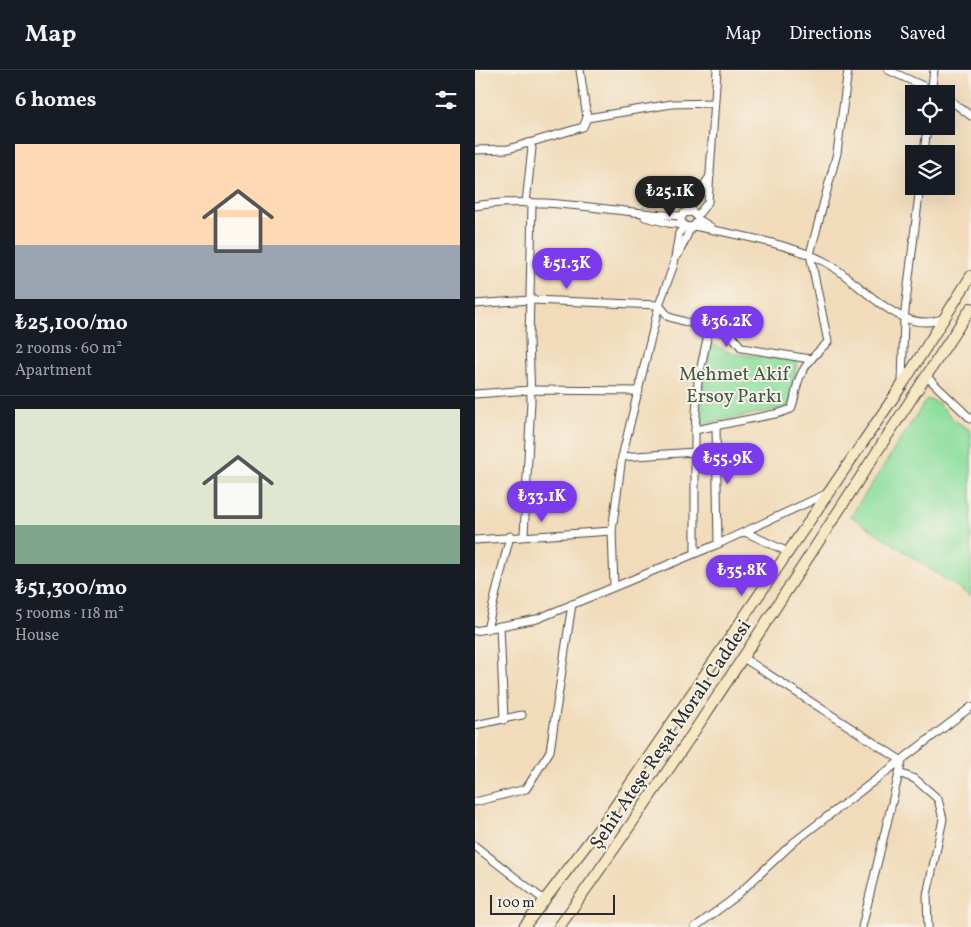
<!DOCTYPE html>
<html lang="en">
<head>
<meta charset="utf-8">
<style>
	body { margin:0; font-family:Vollkorn,serif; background:#242831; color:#f1f3f6; height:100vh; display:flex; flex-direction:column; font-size:19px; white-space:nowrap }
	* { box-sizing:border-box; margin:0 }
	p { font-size:16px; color:#9ea1a6 }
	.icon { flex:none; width:28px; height:28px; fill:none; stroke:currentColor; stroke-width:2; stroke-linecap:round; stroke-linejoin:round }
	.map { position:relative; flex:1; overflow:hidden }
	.sheet { display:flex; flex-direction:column; background:#171b24; width:475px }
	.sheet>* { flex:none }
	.fabs { position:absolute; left:430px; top:15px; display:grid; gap:10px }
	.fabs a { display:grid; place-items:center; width:50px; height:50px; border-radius:0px; background:#171b24; box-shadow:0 5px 20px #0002; font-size:25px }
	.scale { position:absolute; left:15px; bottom:12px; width:125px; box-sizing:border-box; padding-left:5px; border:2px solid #2b2b2b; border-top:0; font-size:14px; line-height:18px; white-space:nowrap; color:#2b2b2b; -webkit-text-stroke:4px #f7f3e8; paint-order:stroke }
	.price { position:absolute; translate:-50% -42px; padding:0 11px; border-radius:18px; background:#7c3aed; color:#fff; font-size:16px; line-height:32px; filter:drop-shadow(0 1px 2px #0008) }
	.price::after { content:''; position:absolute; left:50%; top:30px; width:15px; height:11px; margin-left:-8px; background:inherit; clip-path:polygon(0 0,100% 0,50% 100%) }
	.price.active { background:#222; color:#fff }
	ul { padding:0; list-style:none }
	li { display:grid; align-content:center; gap:10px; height:265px; padding:0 15px }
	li+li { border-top:1px solid #363941 }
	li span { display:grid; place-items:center; height:155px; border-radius:0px; color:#555 }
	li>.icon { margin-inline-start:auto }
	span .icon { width:90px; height:90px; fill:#fffc; stroke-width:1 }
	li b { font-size:21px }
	h2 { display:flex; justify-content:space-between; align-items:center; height:60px; padding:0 15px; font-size:21px }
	header { display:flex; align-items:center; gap:30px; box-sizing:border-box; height:70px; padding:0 25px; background:#171b24; border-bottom:1px solid #363941 }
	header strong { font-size:24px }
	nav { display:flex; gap:28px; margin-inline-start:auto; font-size:18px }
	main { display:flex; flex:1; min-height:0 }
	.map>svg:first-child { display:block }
</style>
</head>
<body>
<header>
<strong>Map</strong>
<nav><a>Map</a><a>Directions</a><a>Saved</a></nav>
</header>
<main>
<section class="sheet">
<h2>6 homes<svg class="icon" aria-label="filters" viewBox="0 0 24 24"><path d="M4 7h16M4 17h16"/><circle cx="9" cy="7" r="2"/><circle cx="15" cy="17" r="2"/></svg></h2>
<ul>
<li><span style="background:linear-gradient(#ffd9b3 65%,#9aa5b1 0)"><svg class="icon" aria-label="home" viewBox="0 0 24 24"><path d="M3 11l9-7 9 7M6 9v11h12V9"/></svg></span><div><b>₺25,100/mo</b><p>2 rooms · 60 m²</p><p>Apartment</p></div></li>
<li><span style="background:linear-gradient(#dfe7d0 75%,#7fa58c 0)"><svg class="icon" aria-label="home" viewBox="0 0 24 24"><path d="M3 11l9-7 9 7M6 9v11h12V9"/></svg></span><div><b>₺51,300/mo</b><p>5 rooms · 118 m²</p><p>House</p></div></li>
</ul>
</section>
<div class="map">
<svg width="496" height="857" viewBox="0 0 496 857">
	<rect width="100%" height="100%" fill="#f7f3e8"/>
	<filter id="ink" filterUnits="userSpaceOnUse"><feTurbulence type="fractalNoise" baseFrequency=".02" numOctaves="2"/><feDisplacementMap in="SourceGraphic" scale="10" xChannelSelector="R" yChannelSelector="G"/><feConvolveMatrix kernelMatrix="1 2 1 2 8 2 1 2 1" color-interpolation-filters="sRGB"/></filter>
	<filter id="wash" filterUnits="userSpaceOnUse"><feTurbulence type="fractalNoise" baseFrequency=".0096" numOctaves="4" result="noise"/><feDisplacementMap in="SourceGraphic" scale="20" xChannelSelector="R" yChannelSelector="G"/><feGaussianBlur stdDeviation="1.12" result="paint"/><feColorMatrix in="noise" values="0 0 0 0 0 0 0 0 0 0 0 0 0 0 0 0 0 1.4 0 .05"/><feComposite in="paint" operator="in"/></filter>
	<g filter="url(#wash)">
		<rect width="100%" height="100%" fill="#f1dbba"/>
		<g fill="#8edf9f" stroke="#5c8565">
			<path d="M237,274L255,283L322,292L314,337L227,354V310Z"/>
			<path d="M452,329L463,333L479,350L496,361V526L376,446Z"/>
		</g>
	</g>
	<g filter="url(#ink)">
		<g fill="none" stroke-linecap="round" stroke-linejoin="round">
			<g stroke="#494540" stroke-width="9">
				<g id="minor">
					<path d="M105,0L112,48"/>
					<path d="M413,0L466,24"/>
					<path d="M456,24L459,0"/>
					<path d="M471,27L496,46"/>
					<path d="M0,80L33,79L108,57L112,48L197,34L238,33"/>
					<path d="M449,84L452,56"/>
					<path d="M51,133L57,78L54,73"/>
					<path d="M0,136C69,125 138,143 207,146"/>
					<path d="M212,141L235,106"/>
					<path d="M222,146L233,132L242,0"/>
					<path d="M170,147L193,153L208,155"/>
					<path d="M223,149L220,155L214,157L208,155L206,149L209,143L218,142L223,149L236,157"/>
					<path d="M218,156C255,163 324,176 354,194C388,215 427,267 469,248"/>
					<path d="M203,185L216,157"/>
					<path d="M0,234L56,230L184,235L194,247L256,265L267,278L335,289"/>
					<path d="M451,306L496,349"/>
					<path d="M427,312L429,249L445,116"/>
					<path d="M0,324L56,320L164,321"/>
					<path d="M241,356L243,474"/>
					<path d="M220,360L305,343L316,339C320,330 320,322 323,312C328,296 341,283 353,272L335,184L362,83L373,0"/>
					<path d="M147,387L220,382"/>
					<path d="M270,462L313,482"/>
					<path d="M49,465L56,331L54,270L57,133"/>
					<path d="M0,470L137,461"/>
					<path d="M220,483V360L223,311L234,259"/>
					<path d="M139,516L137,461L147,387L184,235L199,194L204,163L210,156"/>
					<path d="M25,556L29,650"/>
					<path d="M12,559L35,466"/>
					<path d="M0,561L62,549L243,474L351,424"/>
					<path d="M270,589L427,691L387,857"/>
					<path d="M0,655L47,645"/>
					<path d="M424,703L440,709L463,729L468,749L452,825L453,857"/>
					<path d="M0,732L51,719L75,681L97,534"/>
					<path d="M0,776L69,830"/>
					<path d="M220,857L258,829L319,772L496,637"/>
				</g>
			</g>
			<g stroke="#494540" stroke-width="12">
				<g id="secondary">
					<path d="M49,857L132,748L429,312L496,206"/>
					<path d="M84,857C229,655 359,445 496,238"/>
				</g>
			</g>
			<use href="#minor" stroke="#fff" stroke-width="7"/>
			<use href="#secondary" stroke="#f7e8c3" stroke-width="10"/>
		</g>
	</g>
	<g text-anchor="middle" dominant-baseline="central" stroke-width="4" stroke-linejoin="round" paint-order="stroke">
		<g font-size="19" fill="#445848" stroke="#f7f3e8">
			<text x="259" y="305">Mehmet Akif<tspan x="259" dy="22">Ersoy Parkı</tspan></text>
		</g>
		<g font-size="19" fill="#2b2b2b" stroke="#f7f3e8">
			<text transform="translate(196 665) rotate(-56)">Şehit Ateşe Reşat Moralı Caddesi</text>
		</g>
	</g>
</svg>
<div class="fabs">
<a><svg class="icon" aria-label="locate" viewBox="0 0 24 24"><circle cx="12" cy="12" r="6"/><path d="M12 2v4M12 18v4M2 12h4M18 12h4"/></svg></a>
<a><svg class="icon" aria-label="layers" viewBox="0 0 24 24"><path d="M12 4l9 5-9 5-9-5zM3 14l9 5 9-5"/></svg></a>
</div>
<div class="scale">100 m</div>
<b class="price active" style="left:195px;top:148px">₺25.1K</b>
<b class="price" style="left:92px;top:220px">₺51.3K</b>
<b class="price" style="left:252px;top:278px">₺36.2K</b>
<b class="price" style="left:253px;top:415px">₺55.9K</b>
<b class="price" style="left:67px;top:453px">₺33.1K</b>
<b class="price" style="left:267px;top:527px">₺35.8K</b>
</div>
</main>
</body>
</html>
